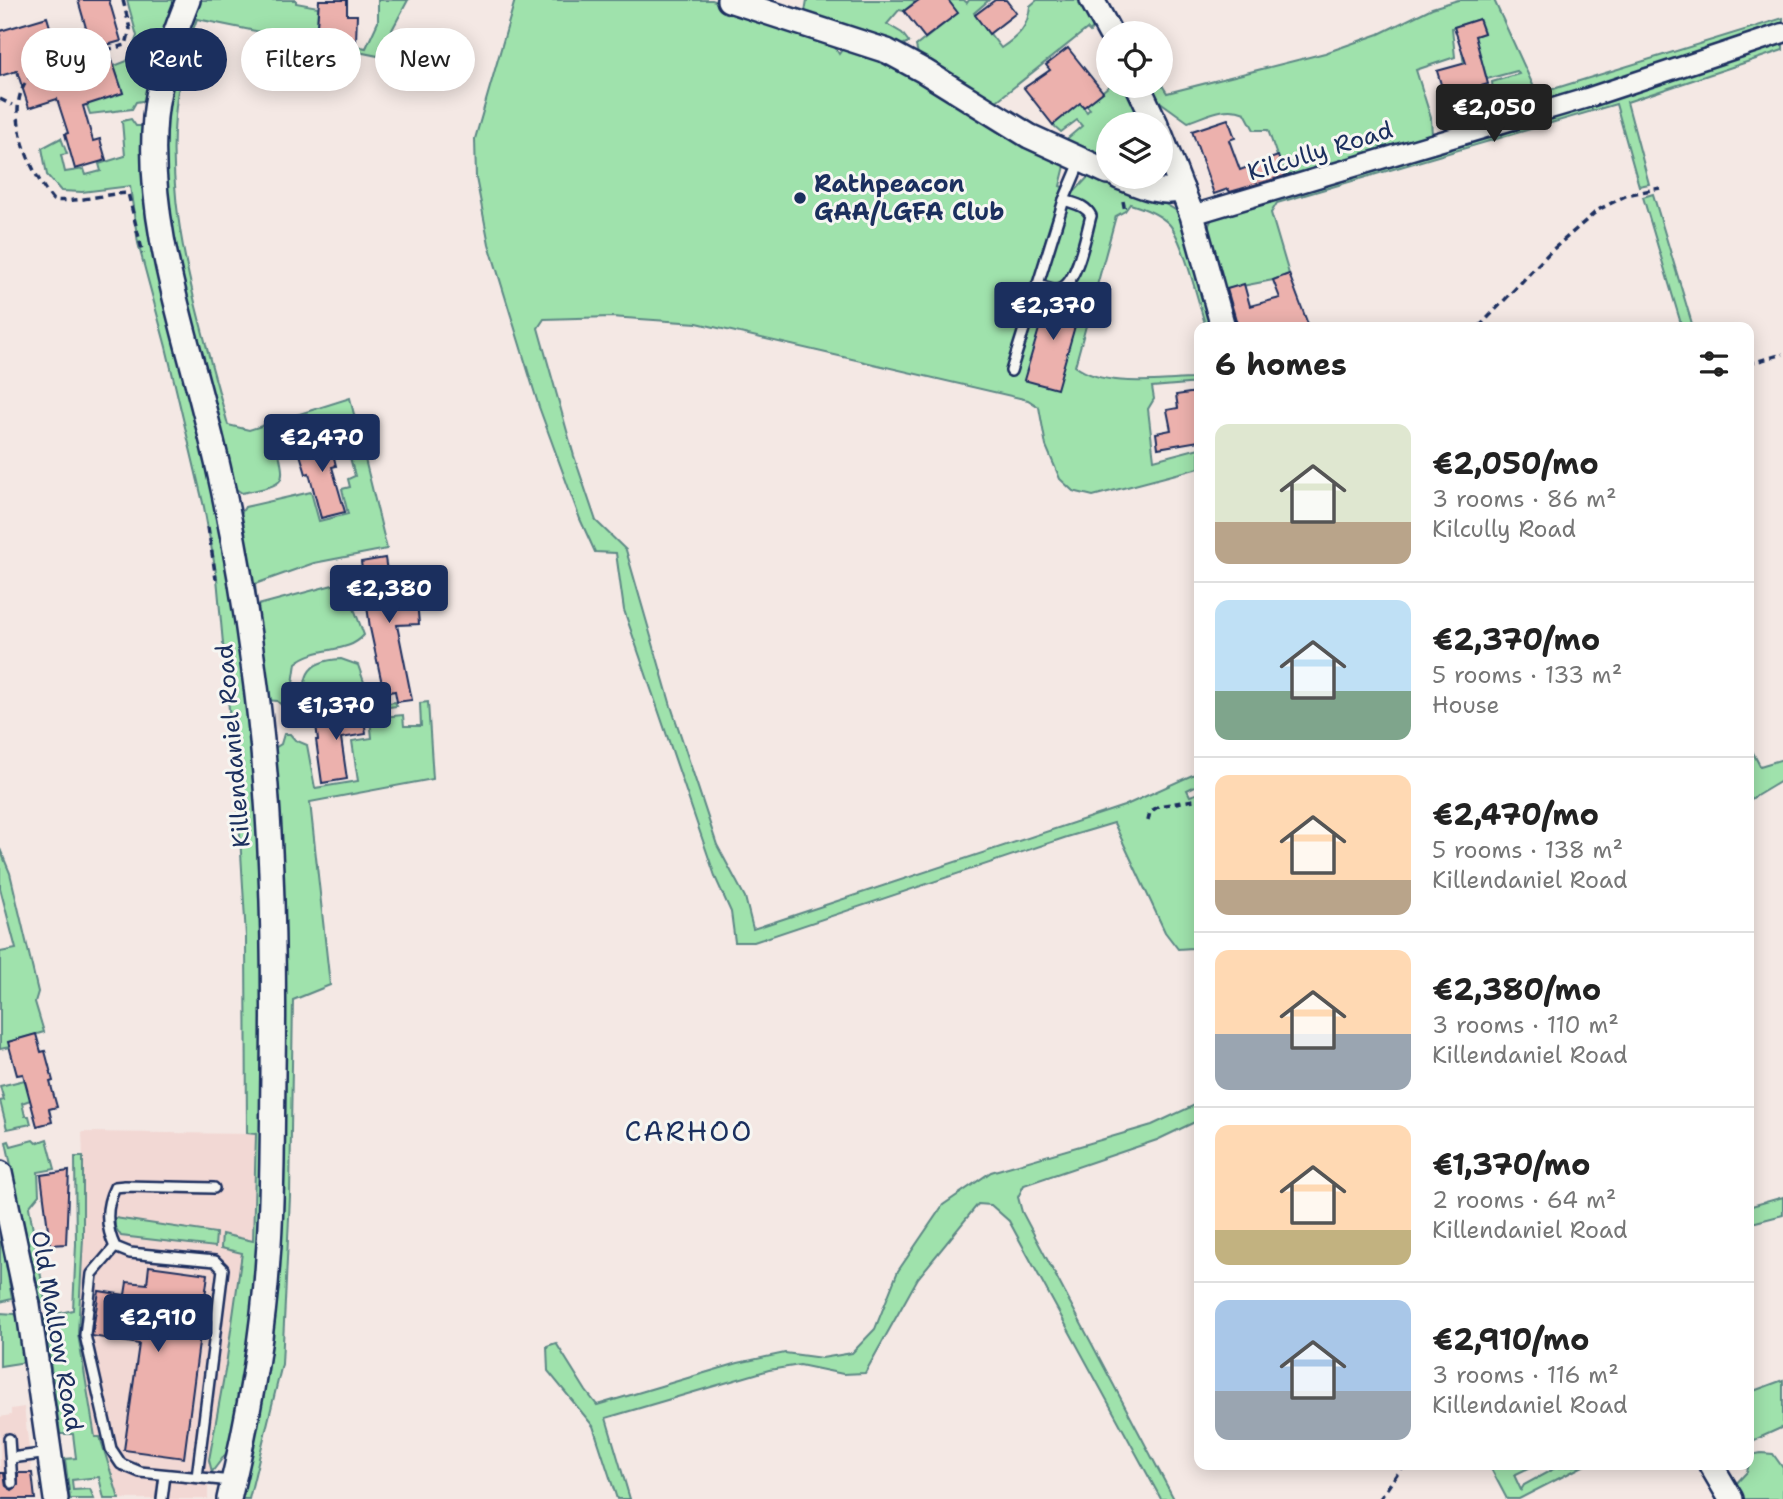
<!DOCTYPE html>
<html lang="en">
<head>
<meta charset="utf-8">
<style>
	body { margin:0; font-family:"Shantell Sans",sans-serif; background:#f6f6f6; color:#222; height:100vh; display:flex; flex-direction:column; font-size:26px; white-space:nowrap }
	* { box-sizing:border-box; margin:0 }
	p { font-size:23px; color:#767676 }
	.icon { flex:none; width:38px; height:38px; fill:none; stroke:currentColor; stroke-width:2; stroke-linecap:round; stroke-linejoin:round }
	.map { position:relative; flex:1; overflow:hidden }
	.sheet { position:absolute; left:1194px; top:322px; width:560px; height:1148px; display:flex; flex-direction:column; background:#fff; border-radius:14px; box-shadow:0 4px 18px #0003 }
	.sheet>* { flex:none }
	.top-card { position:absolute; left:21px; top:28px; width:665px; height:63px; display:flex; gap:14px }
	.controls { position:absolute; left:1096px; top:21px; display:grid; gap:14px }
	.controls a { display:grid; place-items:center; width:77px; height:77px; border-radius:50%; background:#fff; box-shadow:0 4px 18px #0003; font-size:35px }
	.price { position:absolute; translate:-50% -60px; padding:0 16px; border-radius:7px; background:#1b2f5e; color:#fff; font-size:23px; line-height:46px; filter:drop-shadow(0 2px 4px #0008) }
	.price::after { content:''; position:absolute; left:50%; top:42px; width:21px; height:16px; margin-left:-10px; background:inherit; clip-path:polygon(0 0,100% 0,50% 100%) }
	.price.current { background:#222; color:#fff }
	ul { padding:0; list-style:none }
	li { display:flex; align-items:center; gap:21px; height:175px; padding:0 21px }
	li+li { border-top:2px solid #e0e0e0 }
	li span { display:grid; place-items:center; flex:none; width:196px; height:140px; border-radius:14px; color:#555 }
	li>.icon { margin-inline-start:auto }
	span .icon { width:84px; height:84px; fill:#fffc; stroke-width:1 }
	li b { font-size:30px }
	h2 { display:flex; justify-content:space-between; align-items:center; height:84px; padding:0 21px; font-size:30px }
	.chip { padding:0 24px; border-radius:32px; background:#fff; box-shadow:0 4px 18px #0003; font-size:24px; line-height:63px }
	.chip.current { background:#1b2f5e; color:#fff }
	.map>svg:first-child { display:block }
</style>
</head>
<body>
<div class="map">
<svg width="1783" height="1499" viewBox="0 0 1783 1499">
	<rect width="100%" height="100%" fill="#f4e8e4"/>
	<filter id="ink" filterUnits="userSpaceOnUse"><feTurbulence type="fractalNoise" baseFrequency=".0143" numOctaves="2"/><feDisplacementMap in="SourceGraphic" scale="14" xChannelSelector="R" yChannelSelector="G"/><feConvolveMatrix kernelMatrix="1 2 1 2 8 2 1 2 1" color-interpolation-filters="sRGB"/></filter>
	<g filter="url(#ink)">
		<g fill="#f2d8d4">
			<path d="M82,1132L256,1134L253,1247L222,1457L212,1472L208,1488V1499H109L72,1335L76,1244L75,1157H83Z"/>
			<path d="M24,1407L35,1499H0V1417L11,1415V1409Z"/>
		</g>
		<g fill="#9fe2ac" stroke="#5d8885" stroke-width="2">
			<path d="M127,0H178L148,100L136,102L132,109L90,114L85,100L123,93L114,66L127,61L137,36Z"/>
			<path d="M197,0H296V3L318,7L317,27L329,28L328,40L366,48L378,22V0H408L378,56L197,19C144,156 192,291 228,425L249,430L350,398L387,549L314,563L255,584L256,594L251,596L240,515L245,507L311,492L319,521L348,514L342,489L350,487L348,479L355,476L340,421L276,438C285,485 291,483 242,493L230,485L176,269L165,195L163,154L170,73Z"/>
			<path d="M515,0H712L830,39L839,54L844,47L871,50L1066,162L1060,186L1075,191L1090,175C1120,190 1155,194 1181,214L1215,327H1206C1199,305 1183,239 1169,224C1159,214 1144,208 1130,204L1125,211L1116,216L1075,366C1104,388 1158,380 1193,379L1199,376V383L1152,387L1154,399L1148,409L1154,460L1199,448V468L1093,496L1073,491L1060,479L1046,446L1039,407L1028,400L697,323L611,317L544,319L538,328L574,456L596,521L626,550L671,706L717,845L745,897L753,929L1124,806L1199,772V788L1197,785L1187,790L1190,796L1199,793V945L1193,948L1178,949L1165,932L1114,823L1067,837L754,942H735L731,912L716,879L624,610L616,553L595,552L580,519L539,407L489,244L476,178L475,139Z"/>
			<path d="M807,0H913L915,2L904,11L899,10L887,24L902,33L909,42L897,47L804,17Z"/>
			<path d="M948,0H964L967,3L969,0H989L974,13L1001,48C1019,36 1028,27 1030,6L1037,0H1083L1095,26L1090,32L1087,29L994,103L1023,120L1027,119L1024,125L919,58L916,46L944,24Z"/>
			<path d="M1458,0H1494L1537,94L1783,18V27L1604,87L1534,105L1530,98L1472,115L1467,97L1493,91L1492,82L1519,74L1517,71L1487,79L1481,59L1464,64L1462,52L1469,38L1484,32L1479,19L1452,28L1455,57L1416,70L1431,118L1432,135L1285,179L1268,130H1254L1245,113C1225,105 1208,115 1188,122L1159,101L1150,86H1160V82L1167,93L1325,53L1379,34L1432,8Z"/>
			<path d="M1783,40V50L1627,102L1649,184L1639,186L1616,104L1277,203L1271,213L1289,274L1273,280L1227,289L1238,327H1232C1226,303 1205,248 1209,225C1211,219 1214,216 1219,212Z"/>
			<path d="M1063,82L1087,112L1090,109L1086,105L1109,86H1128L1146,124H1108V163L1062,143L1082,126L1077,120L1061,132L1053,125Z"/>
			<path d="M131,119L136,126H145L227,547L260,810L264,1134L257,1303L230,1448L212,1472L209,1460L226,1365L242,1253L221,1248L222,1234L253,1241L256,1134L247,1133L246,937L239,819L217,578L204,507L166,347L138,243L130,186L82,192L61,191L47,175L42,148L61,138L67,154L61,155L65,172L84,169L86,175L101,171L99,164L125,156L122,121Z"/>
			<path d="M1653,194L1693,327H1682L1643,197Z"/>
			<path d="M344,582L364,635C347,655 317,645 296,663L290,704L284,707L277,701L267,700L256,614L259,612L258,605Z"/>
			<path d="M341,659L358,665L372,705L395,702L397,706L306,718C304,684 298,661 341,659Z"/>
			<path d="M428,702L433,779L310,802L330,985L293,1000L290,1197L282,1364L249,1499H240L268,1362L273,749L281,744L284,734H290L295,740L307,745L315,788L358,781L352,741L372,738L370,718L403,715L404,726H421L420,703Z"/>
			<path d="M1748,743L1760,766L1783,759V780L1748,801L1750,769Z"/>
			<path d="M0,849L10,873L38,992L35,1002L44,1032L9,1042L10,1047L0,1049V952L16,949L0,888Z"/>
			<path d="M29,1079L30,1100L22,1103L25,1116H29L31,1124L7,1129L0,1101L4,1100L0,1086Z"/>
			<path d="M1199,1103V1120L1157,1140L1024,1185L1018,1197L1022,1212L1174,1499H1161L1009,1221L991,1205L978,1204L918,1278L865,1373L843,1374L800,1365L769,1370L606,1418L630,1499H617L593,1426L548,1371L547,1346L556,1343L586,1391L597,1405L738,1363L785,1353L822,1358L852,1353L875,1329L898,1271L943,1205L991,1172L1152,1125Z"/>
			<path d="M47,1139L55,1169L38,1172L39,1195L29,1207L45,1300L41,1304L6,1142L9,1141L11,1146L33,1140L36,1143Z"/>
			<path d="M75,1157H83V1238L78,1334L95,1437H100L119,1499H104L99,1477L72,1480L73,1490L90,1489L94,1499H70L65,1459L76,1458L73,1434H60L44,1317L73,1310L76,1244Z"/>
			<path d="M1783,1197V1215L1748,1224V1207Z"/>
			<path d="M115,1218L216,1233L215,1247L121,1236L115,1227Z"/>
			<path d="M0,1228L12,1299L0,1302Z"/>
			<path d="M0,1313L15,1314C25,1327 24,1346 26,1362L0,1366Z"/>
			<path d="M1783,1380V1427L1748,1443V1393Z"/>
			<path d="M1761,1453L1773,1454L1783,1468V1499H1741L1734,1486L1747,1472L1751,1455Z"/>
			<path d="M1489,1465H1535L1514,1475L1521,1490L1524,1485L1555,1468L1585,1465L1519,1499H1507Z"/>
		</g>
		<g fill="#ecb1ad" stroke="#1b2f5e" stroke-width="2">
			<path d="M78,0H109L121,41L107,45L123,93L83,106L93,141L100,139L106,160L75,169L65,134L68,133L57,99L29,108L17,71L0,76V31L47,17L63,70L95,59Z"/>
			<path d="M319,0H347V15H357L356,41L334,40L335,29L317,27Z"/>
			<path d="M919,0H948L958,13L925,38L904,11Z"/>
			<path d="M995,0H1006L1016,13L989,34L975,15Z"/>
			<path d="M1479,19L1484,33L1475,36L1488,84L1464,91L1465,95L1446,101L1437,71L1466,63L1454,27Z"/>
			<path d="M1068,48L1103,92L1084,107L1080,103L1053,125L1024,88L1050,70L1046,65Z"/>
			<path d="M1228,119L1235,138L1229,140L1240,170L1278,156L1285,176L1230,192L1228,189L1214,194L1192,131Z"/>
			<path d="M1289,274L1309,327H1238L1227,289L1244,284L1250,306L1280,298L1273,280Z"/>
			<path d="M1049,295L1081,305L1057,389L1024,380Z"/>
			<path d="M1197,392L1199,441L1158,448L1156,433L1171,430L1167,410L1178,408L1176,395Z"/>
			<path d="M324,434L327,446L331,445L336,466L332,467L345,512L321,518L309,473L306,474L296,441Z"/>
			<path d="M385,558L390,591L416,589L419,624L397,625L412,700L397,702L395,691L384,693L370,628L361,562Z"/>
			<path d="M363,710L366,734L341,738L347,779L322,783L316,740H318L315,717Z"/>
			<path d="M36,1034L41,1052L45,1051L53,1081L50,1082L57,1107L49,1109L52,1122L37,1126L23,1074L17,1075L8,1042Z"/>
			<path d="M69,1171L66,1244L50,1245L41,1175Z"/>
			<path d="M149,1266L208,1274L184,1458L124,1450L139,1344L92,1336L99,1291L125,1295L127,1282L147,1284Z"/>
			<path d="M0,1473H4L6,1486L12,1490L18,1485V1473H32L35,1499H0Z"/>
		</g>
		<g fill="none" stroke-linecap="round" stroke-linejoin="round">
			<g stroke="#1b2f5e" stroke-width="14">
				<g id="service">
					<path d="M1037,285C1044,286 1052,290 1058,289C1077,287 1086,233 1091,216C1086,205 1075,204 1064,200"/>
					<path d="M1011,371L1064,200L1081,160"/>
					<path d="M115,1247L92,1274L85,1335L111,1449L121,1464L140,1472L232,1481"/>
					<path d="M9,1439L12,1483"/>
					<path d="M11,1458L49,1453"/>
					<path d="M197,1477L223,1269L215,1261L130,1253L115,1247C106,1228 105,1207 115,1187L125,1186L214,1188"/>
					<path d="M162,1499L165,1475"/>
				</g>
			</g>
			<g stroke="#1b2f5e" stroke-width="23">
				<path id="minor" d="M1192,215L1587,98L1783,33"/>
			</g>
			<g stroke="#1b2f5e" stroke-width="28">
				<g id="tertiary">
					<path d="M188,0C173,38 159,76 155,117C146,219 182,320 206,417C227,498 242,581 253,664C272,800 275,939 273,1075C272,1136 273,1198 268,1258C263,1339 248,1420 229,1499"/>
					<path d="M729,0L887,51L924,71L1029,136L1108,172"/>
					<path d="M1092,0L1110,33"/>
					<path d="M1138,86L1156,124"/>
					<path d="M1160,133L1192,215L1223,327"/>
					<path d="M1119,177C1139,185 1162,196 1182,189"/>
					<path d="M0,1173L28,1305L56,1499"/>
					<path d="M1711,1465L1731,1499"/>
				</g>
			</g>
			<g stroke="#1b2f5e" stroke-width="3.5" stroke-dasharray="7 5" stroke-linecap="butt">
				<path d="M123,0L130,29L126,45C98,52 58,60 33,74C0,103 28,170 53,200C78,203 102,194 128,193L143,254"/>
				<path d="M0,99L12,105"/>
				<path d="M1123,201L1125,211"/>
				<path d="M1479,327L1550,252L1598,210L1627,195L1660,188"/>
				<path d="M1748,364L1783,354"/>
				<path d="M208,527L216,579"/>
				<path d="M1148,821L1150,812L1159,806L1199,799"/>
				<path d="M1380,1499L1403,1465"/>
			</g>
			<use href="#service" stroke="#f6f6f2" stroke-width="9"/>
			<use href="#minor" stroke="#f6f6f2" stroke-width="18"/>
			<use href="#tertiary" stroke="#f6f6f2" stroke-width="23"/>
		</g>
	</g>
	<circle fill="#1b2f5e" stroke="#f6f6f2" stroke-width="2.5" cx="800" cy="198" r="7"/>
	<g text-anchor="middle" dominant-baseline="central" stroke-width="6" stroke-linejoin="round" paint-order="stroke">
		<g font-size="24" fill="#1b2f5e" stroke="#f6f6f2">
			<text transform="translate(1320 151) rotate(-17)">Kilcully Road</text>
			<text transform="translate(233 746) rotate(-95)">Killendaniel Road</text>
			<text transform="translate(57 1331) rotate(80)">Old Mallow Road</text>
		</g>
		<g font-size="24" font-weight="bold" fill="#1b2f5e" stroke="#f6f6f2" text-anchor="start">
			<text x="814" y="184">Rathpeacon<tspan x="814" dy="28">GAA/LGFA Club</tspan></text>
		</g>
		<g font-size="28" letter-spacing="2" fill="#1b2f5e" stroke="#f6f6f2">
			<text x="689" y="1131">CARHOO</text>
		</g>
	</g>
</svg>
<div class="controls">
<a><svg class="icon" aria-label="locate" viewBox="0 0 24 24"><circle cx="12" cy="12" r="6"/><path d="M12 2v4M12 18v4M2 12h4M18 12h4"/></svg></a>
<a><svg class="icon" aria-label="layers" viewBox="0 0 24 24"><path d="M12 4l9 5-9 5-9-5zM3 14l9 5 9-5"/></svg></a>
</div>
<b class="price current" style="left:1494px;top:144px">€2,050</b>
<b class="price" style="left:1053px;top:342px">€2,370</b>
<b class="price" style="left:322px;top:474px">€2,470</b>
<b class="price" style="left:389px;top:625px">€2,380</b>
<b class="price" style="left:336px;top:742px">€1,370</b>
<b class="price" style="left:158px;top:1354px">€2,910</b>
<div class="top-card">
<a class="chip">Buy</a>
<a class="chip current">Rent</a>
<a class="chip">Filters</a>
<a class="chip">New</a>
</div>
<section class="sheet">
<h2>6 homes<svg class="icon" aria-label="filters" viewBox="0 0 24 24"><path d="M4 7h16M4 17h16"/><circle cx="9" cy="7" r="2"/><circle cx="15" cy="17" r="2"/></svg></h2>
<ul>
<li><span style="background:linear-gradient(#dfe7d0 70%,#b9a48a 0)"><svg class="icon" aria-label="home" viewBox="0 0 24 24"><path d="M3 11l9-7 9 7M6 9v11h12V9"/></svg></span><div><b>€2,050/mo</b><p>3 rooms · 86 m²</p><p>Kilcully Road</p></div></li>
<li><span style="background:linear-gradient(#bfe0f5 65%,#7fa58c 0)"><svg class="icon" aria-label="home" viewBox="0 0 24 24"><path d="M3 11l9-7 9 7M6 9v11h12V9"/></svg></span><div><b>€2,370/mo</b><p>5 rooms · 133 m²</p><p>House</p></div></li>
<li><span style="background:linear-gradient(#ffd9b3 75%,#b9a48a 0)"><svg class="icon" aria-label="home" viewBox="0 0 24 24"><path d="M3 11l9-7 9 7M6 9v11h12V9"/></svg></span><div><b>€2,470/mo</b><p>5 rooms · 138 m²</p><p>Killendaniel Road</p></div></li>
<li><span style="background:linear-gradient(#ffd9b3 60%,#9aa5b1 0)"><svg class="icon" aria-label="home" viewBox="0 0 24 24"><path d="M3 11l9-7 9 7M6 9v11h12V9"/></svg></span><div><b>€2,380/mo</b><p>3 rooms · 110 m²</p><p>Killendaniel Road</p></div></li>
<li><span style="background:linear-gradient(#ffd9b3 75%,#c2b280 0)"><svg class="icon" aria-label="home" viewBox="0 0 24 24"><path d="M3 11l9-7 9 7M6 9v11h12V9"/></svg></span><div><b>€1,370/mo</b><p>2 rooms · 64 m²</p><p>Killendaniel Road</p></div></li>
<li><span style="background:linear-gradient(#a9c7e8 65%,#9aa5b1 0)"><svg class="icon" aria-label="home" viewBox="0 0 24 24"><path d="M3 11l9-7 9 7M6 9v11h12V9"/></svg></span><div><b>€2,910/mo</b><p>3 rooms · 116 m²</p><p>Killendaniel Road</p></div></li>
</ul>
</section>
</div>
</body>
</html>
